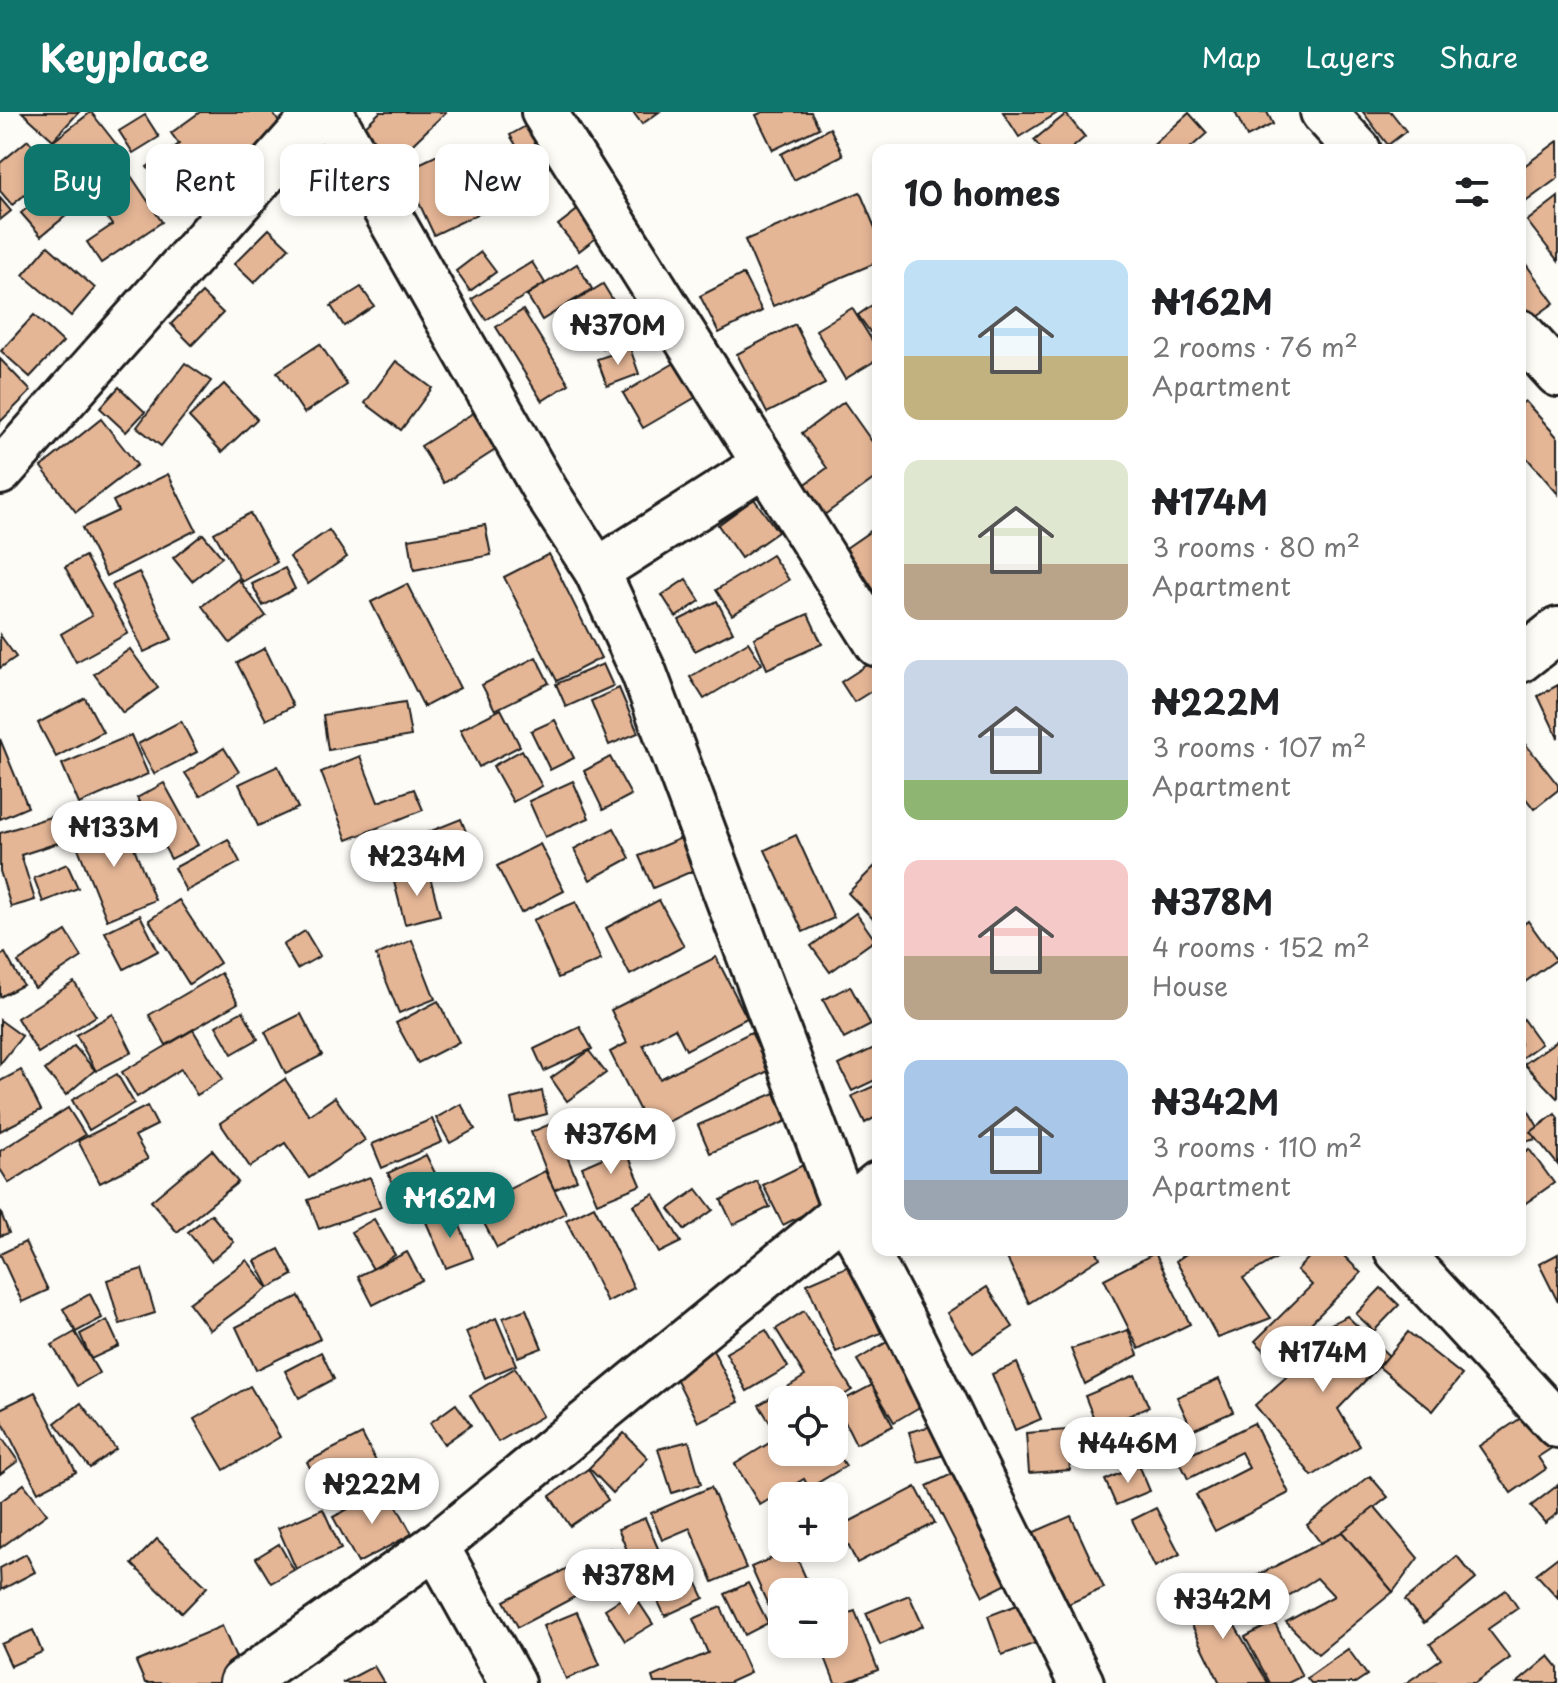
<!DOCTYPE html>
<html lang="en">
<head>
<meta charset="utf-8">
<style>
	body { margin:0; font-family:"Playpen Sans",sans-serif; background:#f2f2f2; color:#202124; height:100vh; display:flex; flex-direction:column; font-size:30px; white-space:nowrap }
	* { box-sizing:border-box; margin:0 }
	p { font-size:26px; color:#757577 }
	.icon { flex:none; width:44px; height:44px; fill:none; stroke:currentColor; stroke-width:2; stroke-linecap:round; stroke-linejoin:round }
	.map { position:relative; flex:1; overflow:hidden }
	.sheet { position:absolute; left:872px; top:32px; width:654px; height:1112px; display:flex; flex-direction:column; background:#fff; border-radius:16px; box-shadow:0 4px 12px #0003 }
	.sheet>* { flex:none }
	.guide { position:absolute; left:24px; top:32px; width:728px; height:72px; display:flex; gap:16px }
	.fabs { position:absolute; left:768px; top:1274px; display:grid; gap:16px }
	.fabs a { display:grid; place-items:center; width:80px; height:80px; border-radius:16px; background:#fff; box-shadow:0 4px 12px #0003; font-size:40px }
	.price { position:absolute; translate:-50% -68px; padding:0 18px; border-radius:28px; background:#fff; color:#222; font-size:26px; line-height:52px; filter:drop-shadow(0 2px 4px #0008) }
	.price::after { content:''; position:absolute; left:50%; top:48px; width:24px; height:18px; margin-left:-12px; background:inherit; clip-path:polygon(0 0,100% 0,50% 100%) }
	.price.active { background:#0f766e; color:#fff }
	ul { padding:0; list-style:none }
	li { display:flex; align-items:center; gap:24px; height:200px; padding:0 32px }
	li span { display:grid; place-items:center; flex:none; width:224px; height:160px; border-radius:16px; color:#555 }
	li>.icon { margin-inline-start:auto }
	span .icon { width:96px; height:96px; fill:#fffc; stroke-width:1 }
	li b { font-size:34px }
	h2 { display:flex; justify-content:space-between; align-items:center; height:96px; padding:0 32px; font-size:34px }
	.tag { padding:0 28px; border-radius:16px; background:#fff; box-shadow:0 4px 12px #0003; font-size:28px; line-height:72px }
	.tag.active { background:#0f766e; color:#fff }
	header { display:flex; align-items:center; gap:48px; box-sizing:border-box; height:112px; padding:0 40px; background:#0f766e; color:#fff }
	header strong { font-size:38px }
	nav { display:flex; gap:44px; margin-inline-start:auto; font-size:28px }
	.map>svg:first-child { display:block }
</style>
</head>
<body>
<header>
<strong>Keyplace</strong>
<nav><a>Map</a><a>Layers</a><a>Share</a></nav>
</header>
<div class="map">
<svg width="1558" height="1571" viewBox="0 0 1558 1571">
	<rect width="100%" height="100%" fill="#fdfcf7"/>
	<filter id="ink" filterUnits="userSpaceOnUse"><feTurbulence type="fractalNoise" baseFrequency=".0125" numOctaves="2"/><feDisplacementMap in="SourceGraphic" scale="16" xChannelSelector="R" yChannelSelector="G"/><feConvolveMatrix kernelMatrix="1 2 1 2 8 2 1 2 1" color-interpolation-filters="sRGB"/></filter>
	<g filter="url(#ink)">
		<g fill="#e5b696" stroke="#1c1c1c" stroke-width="2">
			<path d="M22,0H79L53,28Z"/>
			<path d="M91,0L120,37L80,68L51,31Z"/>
			<path d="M200,0H272L283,16L175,93L147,55L179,32L171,21Z"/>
			<path d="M380,0H446L391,53L359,20Z"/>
			<path d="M633,0H659L642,12Z"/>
			<path d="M763,0H811L819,16L773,38L756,3Z"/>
			<path d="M1003,0H1059L1019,25Z"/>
			<path d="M1235,0H1267L1273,12L1247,25Z"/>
			<path d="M1363,0H1391L1406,19L1388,33Z"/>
			<path d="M1189,1L1207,21L1188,38H1148Z"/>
			<path d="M1066,2L1085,25L1070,38H1042L1034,28Z"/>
			<path d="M145,3L159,25L133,41L119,19Z"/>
			<path d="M538,7L562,48L534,64L510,23Z"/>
			<path d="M830,16L843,43L794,68L781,42Z"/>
			<path d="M28,28L54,59L12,93L0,79V51Z"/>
			<path d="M1558,29V66L1520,94V57Z"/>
			<path d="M450,37L480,101L434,123L404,59Z"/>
			<path d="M127,58L162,110L101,151L87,130L112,113L91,82Z"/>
			<path d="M58,70L78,94L41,124L21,101Z"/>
			<path d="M860,80L878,123V150L773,194L745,128Z"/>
			<path d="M1558,85V149L1527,109Z"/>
			<path d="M0,86L11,99L0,108Z"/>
			<path d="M580,96L600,123L579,139L558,113Z"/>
			<path d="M269,117L289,136L254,171L234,152Z"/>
			<path d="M48,134L95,176L71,204L23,163Z"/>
			<path d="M481,140L496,160L470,179L456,159Z"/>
			<path d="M1520,144L1554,191L1525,212L1520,206Z"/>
			<path d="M532,150L545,171L486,208L472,187Z"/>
			<path d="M577,152L592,177L542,208L527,183Z"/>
			<path d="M743,162L762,199L719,221L700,184Z"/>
			<path d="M603,172L631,218L602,236L574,190Z"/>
			<path d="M361,175L374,194L344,214L331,194Z"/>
			<path d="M202,181L223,201L192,233L171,212Z"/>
			<path d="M878,189V231L858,203Z"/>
			<path d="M852,196L878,238V247L845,267L816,218Z"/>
			<path d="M523,198L569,272L542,289L496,215Z"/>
			<path d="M34,203L63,230L30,265L1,239Z"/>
			<path d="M795,212L825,272L767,301L737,242Z"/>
			<path d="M320,232L347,273L304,301L277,260Z"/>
			<path d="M630,236L639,262L607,274L597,247Z"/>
			<path d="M0,247L31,279L0,310Z"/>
			<path d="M396,249L432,276L401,318L365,291Z"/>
			<path d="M678,249L698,284L643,316L623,281Z"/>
			<path d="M185,251L211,269L161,334L137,315Z"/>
			<path d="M224,272L257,307L222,340L189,305Z"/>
			<path d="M119,275L145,300L126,320L100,296Z"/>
			<path d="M1525,289L1558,326V382L1520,338V293Z"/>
			<path d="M844,290L878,338V364L820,406L799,377L827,356L802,321Z"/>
			<path d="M473,301L497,337L444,371L421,334Z"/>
			<path d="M101,307L137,353L76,400L41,355Z"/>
			<path d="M168,362L196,418L106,464L82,416L118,399L113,389Z"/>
			<path d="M754,387L778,420L741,446L718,413Z"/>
			<path d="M250,401L277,450L242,470L214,421Z"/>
			<path d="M485,413L491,443L414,458L409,427Z"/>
			<path d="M878,414V478L875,480L846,436Z"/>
			<path d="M329,418L347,445L308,472L290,445Z"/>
			<path d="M203,422L222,445L192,469L173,446Z"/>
			<path d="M549,442L601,546L557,569L504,465Z"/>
			<path d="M772,443L789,468L732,503L716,478Z"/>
			<path d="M85,444L128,521L76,550L61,522L92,504L65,455Z"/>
			<path d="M285,456L295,477L263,494L252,472Z"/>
			<path d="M139,460L172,527L144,540L112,473Z"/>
			<path d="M238,467L266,504L230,531L202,494Z"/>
			<path d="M686,467L700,489L676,505L662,483Z"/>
			<path d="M407,472L460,576L424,595L371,490Z"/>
			<path d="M717,489L733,520L695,539L679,508Z"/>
			<path d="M808,502L822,532L767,557L754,526Z"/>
			<path d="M0,523L16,545L0,556Z"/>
			<path d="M748,530L762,552L704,587L690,565Z"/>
			<path d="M265,536L293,594L266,608L237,551Z"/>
			<path d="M130,537L158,576L123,601L94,562Z"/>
			<path d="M536,545L549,571L495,598L482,573Z"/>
			<path d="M878,546V575L854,590L841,570Z"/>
			<path d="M603,552L613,574L566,595L556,572Z"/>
			<path d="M1558,573V626L1538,584Z"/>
			<path d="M619,576L638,621L609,633L591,589Z"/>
			<path d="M85,586L103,620L56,645L38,611Z"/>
			<path d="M405,590L411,624L328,638L323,603Z"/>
			<path d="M501,597L520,634L479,655L460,618Z"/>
			<path d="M555,608L574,646L550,658L531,619Z"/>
			<path d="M181,609L197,640L154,662L138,632Z"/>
			<path d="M131,623L148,662L79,692L62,652Z"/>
			<path d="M1520,625L1558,673V678L1534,697L1520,679Z"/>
			<path d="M0,627L28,695L0,707Z"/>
			<path d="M224,636L239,660L200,684L185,661Z"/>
			<path d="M522,638L542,674L513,690L493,654Z"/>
			<path d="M360,644L378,690L414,677L423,698L347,728L321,660Z"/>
			<path d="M610,645L631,683L603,698L584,659Z"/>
			<path d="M278,654L298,696L258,714L239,672Z"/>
			<path d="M573,669L589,706L545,725L529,689Z"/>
			<path d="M164,671L198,733L171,747L137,686Z"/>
			<path d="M53,704L61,730L21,743L35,788L11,795L0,759V721Z"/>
			<path d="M122,706L155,788L107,808L74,726Z"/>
			<path d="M461,707L477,748L437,763L421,723Z"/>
			<path d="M614,716L630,746L590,768L574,737Z"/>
			<path d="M695,720L709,752L653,776L639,744Z"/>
			<path d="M796,723L834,806L803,820L765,738Z"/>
			<path d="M228,727L240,750L186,779L174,756Z"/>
			<path d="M540,732L564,779L521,801L497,754Z"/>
			<path d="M878,751V812L848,781Z"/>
			<path d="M67,752L78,776L43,790L34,766Z"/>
			<path d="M429,761L440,803L405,812L394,770Z"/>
			<path d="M179,788L220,851L189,872L149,808Z"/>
			<path d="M659,788L684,834L630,863L606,816Z"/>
			<path d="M576,790L601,848L558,866L533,808Z"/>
			<path d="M856,801L875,828L830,860L811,834Z"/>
			<path d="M140,803L158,839L124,857L105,820Z"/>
			<path d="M1528,809L1556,848L1522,872L1520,869V815Z"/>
			<path d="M66,819L82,845L35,876L18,850Z"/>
			<path d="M305,819L320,844L297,857L283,833Z"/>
			<path d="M412,828L435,887L399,901L376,843Z"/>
			<path d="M5,841L23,873L0,885V844Z"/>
			<path d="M716,845L747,906L686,938L675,916L643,933L660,967L751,920L770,958L650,1019L610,940L627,931L611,898Z"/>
			<path d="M221,861L238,891L166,933L149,903Z"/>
			<path d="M74,870L96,904L38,941L17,906Z"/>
			<path d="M850,874L871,913L844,927L823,888Z"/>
			<path d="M438,889L459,930L418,951L396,911Z"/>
			<path d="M243,899L258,927L232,942L216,914Z"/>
			<path d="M113,902L132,940L96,959L76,923Z"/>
			<path d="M301,902L322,943L286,962L265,920Z"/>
			<path d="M1520,903L1541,932L1520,947Z"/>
			<path d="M0,908L22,924L0,952Z"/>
			<path d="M580,915L592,937L544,959L534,937Z"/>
			<path d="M193,918L223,967L197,983L181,957L137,985L122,960Z"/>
			<path d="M1558,928V985L1557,986L1524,952Z"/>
			<path d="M74,934L95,958L66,983L45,958Z"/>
			<path d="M878,934V975L875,968L852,979L839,953Z"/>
			<path d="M589,939L606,961L567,989L551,966Z"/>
			<path d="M21,958L41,998L0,1019V969Z"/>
			<path d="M117,962L134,991L89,1018L72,988Z"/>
			<path d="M285,967L309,1003L335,985L365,1028L309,1066L285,1031L250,1055L220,1011Z"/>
			<path d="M874,974L878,983V1004L865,1011L852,984Z"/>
			<path d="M542,979L547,1002L516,1010L511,987Z"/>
			<path d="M775,981L787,1009L710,1041L698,1013Z"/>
			<path d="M1522,988L1544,1025L1520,1031V989Z"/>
			<path d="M461,992L475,1017L450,1031L436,1006Z"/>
			<path d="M147,994L157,1013L135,1024L148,1047L100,1071L78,1029Z"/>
			<path d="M68,996L85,1023L9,1071L0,1057V1039Z"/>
			<path d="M1555,1002L1558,1006V1053L1531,1020Z"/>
			<path d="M432,1007L442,1030L382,1056L372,1032Z"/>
			<path d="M553,1011L577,1068L554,1078L531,1020Z"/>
			<path d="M625,1036L641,1073L597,1091L582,1055Z"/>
			<path d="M1529,1037L1554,1071L1520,1095V1044Z"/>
			<path d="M212,1038L238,1070L177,1120L151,1089Z"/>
			<path d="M426,1043L435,1061L396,1080L388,1061Z"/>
			<path d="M809,1050L829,1090L783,1113L763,1073Z"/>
			<path d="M545,1059L566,1101L497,1136L475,1094Z"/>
			<path d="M370,1065L381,1095L319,1117L308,1088Z"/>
			<path d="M757,1069L770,1095L733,1113L721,1088Z"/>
			<path d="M697,1077L713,1098L685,1118L669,1097Z"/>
			<path d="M654,1082L681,1130L659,1141L633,1093Z"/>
			<path d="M594,1094L634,1176L607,1190L566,1108Z"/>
			<path d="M0,1099L9,1121L0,1124Z"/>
			<path d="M454,1099L473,1146L446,1156L426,1110Z"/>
			<path d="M211,1102L234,1130L211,1149L188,1120Z"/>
			<path d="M374,1107L395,1143L373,1157L351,1120Z"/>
			<path d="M25,1130L48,1178L22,1190L0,1142Z"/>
			<path d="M279,1137L293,1163L269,1176L255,1149Z"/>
			<path d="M1003,1138H1096L1100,1146L1029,1191Z"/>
			<path d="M1192,1138H1290L1243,1166L1271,1206L1218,1226L1176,1149Z"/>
			<path d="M1316,1138H1338L1361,1161L1274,1248L1255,1229L1312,1173L1297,1158Z"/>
			<path d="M407,1140L422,1168L373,1193L358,1164Z"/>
			<path d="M1155,1141L1190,1212L1139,1237L1104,1167Z"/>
			<path d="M1558,1142V1190L1539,1152Z"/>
			<path d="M247,1148L268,1176L210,1218L189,1191Z"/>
			<path d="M851,1153L881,1221L836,1240L807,1172Z"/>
			<path d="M142,1157L155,1201L120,1212L107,1168Z"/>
			<path d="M987,1175L1013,1215L973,1241L947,1201Z"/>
			<path d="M1381,1176L1399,1193L1374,1219L1356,1202Z"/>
			<path d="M90,1182L102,1206L76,1220L63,1197Z"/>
			<path d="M299,1184L320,1227L256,1258L236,1215Z"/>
			<path d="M526,1197L542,1236L518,1245L503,1206Z"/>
			<path d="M804,1199L852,1278L834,1289V1288H782V1340H834V1335L846,1354L809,1376L804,1367L760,1393L735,1352L779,1325L759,1293L805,1264L776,1217Z"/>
			<path d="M1347,1204L1389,1244L1338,1297L1360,1334L1312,1364L1255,1293L1313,1241L1301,1227Z"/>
			<path d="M496,1206L516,1253L485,1266L466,1220Z"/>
			<path d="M107,1208L119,1234L91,1247L80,1222Z"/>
			<path d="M766,1218L788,1255L747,1279L726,1241Z"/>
			<path d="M1128,1218L1138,1243L1085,1272L1071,1237Z"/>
			<path d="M75,1220L99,1261L77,1274L52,1233Z"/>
			<path d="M1408,1220L1462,1263L1433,1299L1379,1255Z"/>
			<path d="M887,1230L923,1293L894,1310L857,1248Z"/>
			<path d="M713,1238L739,1290L698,1310L672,1258Z"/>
			<path d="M321,1240L334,1267L299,1286L285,1259Z"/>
			<path d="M1017,1251L1041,1307L1015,1318L992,1262Z"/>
			<path d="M515,1256L543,1304L498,1330L470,1283Z"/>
			<path d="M1135,1263L1149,1295L1098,1317L1085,1284Z"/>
			<path d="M1219,1267L1233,1300L1192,1318L1177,1285Z"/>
			<path d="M872,1273L893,1314L856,1332L836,1292Z"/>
			<path d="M250,1274L280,1325L224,1358L194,1307Z"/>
			<path d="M35,1280L76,1360L38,1380L0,1305V1297Z"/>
			<path d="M81,1291L116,1337L90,1356L55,1311Z"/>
			<path d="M456,1292L471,1313L444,1332L430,1311Z"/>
			<path d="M1536,1296L1558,1332L1538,1345L1546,1357L1511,1381L1479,1334Z"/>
			<path d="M1254,1311L1289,1381L1215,1419L1196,1383L1249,1356L1241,1340L1188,1367L1179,1348Z"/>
			<path d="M939,1312L948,1342L918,1350L909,1320Z"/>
			<path d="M1067,1318L1070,1358L1029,1361L1026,1321Z"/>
			<path d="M624,1321L648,1346L613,1381L589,1356Z"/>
			<path d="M362,1322L381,1359L326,1387L307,1350Z"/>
			<path d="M0,1323L18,1349L0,1362Z"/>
			<path d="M689,1329L701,1372L672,1381L658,1337Z"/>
			<path d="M1139,1353L1150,1379L1116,1393L1105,1368Z"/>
			<path d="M588,1357L608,1388L570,1414L550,1384Z"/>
			<path d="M960,1358L1015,1468L983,1484L927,1374Z"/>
			<path d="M1370,1364L1388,1385L1324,1435L1307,1413Z"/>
			<path d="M24,1372L47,1402L0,1436V1390Z"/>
			<path d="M1558,1373V1401L1545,1411L1531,1394Z"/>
			<path d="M711,1375L746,1456L713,1470L690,1416L662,1428L651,1401Z"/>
			<path d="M916,1375L935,1411L857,1451L839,1415Z"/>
			<path d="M387,1376L412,1422L358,1451L333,1405Z"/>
			<path d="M1375,1395L1418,1446L1393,1480L1342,1420Z"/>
			<path d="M1156,1396L1180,1442L1155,1455L1132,1408Z"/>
			<path d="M323,1397L341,1437L296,1457L278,1416Z"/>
			<path d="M1071,1404L1104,1476L1064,1494L1032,1421Z"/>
			<path d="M645,1406L669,1462L642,1473L618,1417Z"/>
			<path d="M1342,1420L1393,1480L1318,1542L1286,1510L1334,1484L1317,1466L1269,1496L1252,1466Z"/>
			<path d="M157,1427L207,1475L182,1501L132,1452Z"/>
			<path d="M279,1432L294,1458L271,1471L256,1446Z"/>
			<path d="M611,1436L626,1471L598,1482L584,1448Z"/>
			<path d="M793,1437L812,1480H782V1495L771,1500L751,1455Z"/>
			<path d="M26,1442L35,1460L1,1478L0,1456Z"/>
			<path d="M1457,1444L1476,1467L1424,1511L1405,1488Z"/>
			<path d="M1558,1445V1486L1536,1462Z"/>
			<path d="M573,1453L586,1479L518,1515L504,1489Z"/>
			<path d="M691,1459L704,1486L665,1504L652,1477Z"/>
			<path d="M748,1471L768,1511L745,1523L725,1482Z"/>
			<path d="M1212,1474L1268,1571H1220L1184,1497Z"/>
			<path d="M1506,1478L1518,1496L1488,1517L1510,1546L1475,1571H1406L1441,1547L1430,1532Z"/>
			<path d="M632,1480L653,1512L625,1529L605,1497Z"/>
			<path d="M909,1483L923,1514L880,1533L866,1501Z"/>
			<path d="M1022,1491L1036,1531L1002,1543L988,1504Z"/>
			<path d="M721,1495L750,1561L728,1571H654L652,1565L708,1541L693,1507Z"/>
			<path d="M855,1499L878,1558L845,1571H835L820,1532H834V1506Z"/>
			<path d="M577,1500L600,1553L566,1567L543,1514Z"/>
			<path d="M1274,1510L1302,1564L1288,1571H1270L1245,1525Z"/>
			<path d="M222,1514L242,1560L217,1571H145L136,1550Z"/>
			<path d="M33,1518L42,1540L11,1554L1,1532Z"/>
			<path d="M1348,1537L1367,1563L1355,1571H1311L1307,1566Z"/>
			<path d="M1549,1544L1558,1555V1571H1517Z"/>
			<path d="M374,1554L384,1571H342Z"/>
		</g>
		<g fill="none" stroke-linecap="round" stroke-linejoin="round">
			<g stroke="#1c1c1c" stroke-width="50">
				<g id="minor">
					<path d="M330,0L546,380L597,459L644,561L845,1099L911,1225L1081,1571"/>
					<path d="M544,0L878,532"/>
					<path d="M1323,0L1358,38"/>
					<path d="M1520,220L1558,262"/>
					<path d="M0,360L319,0"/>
					<path d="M597,459L765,352"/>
					<path d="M1520,548L1558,518"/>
					<path d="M1397,1138L1558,1313"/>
					<path d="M436,1434L512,1571"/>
					<path d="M242,1571L436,1434L878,1072"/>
				</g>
			</g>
			<use href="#minor" stroke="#fdfcf7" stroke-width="44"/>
		</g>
	</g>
</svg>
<div class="fabs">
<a><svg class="icon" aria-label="locate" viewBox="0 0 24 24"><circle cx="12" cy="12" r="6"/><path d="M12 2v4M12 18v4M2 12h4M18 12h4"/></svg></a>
<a>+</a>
<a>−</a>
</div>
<b class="price" style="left:618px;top:255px">₦370M</b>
<b class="price" style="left:114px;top:757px">₦133M</b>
<b class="price" style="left:417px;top:786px">₦234M</b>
<b class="price" style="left:611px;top:1064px">₦376M</b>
<b class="price active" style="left:450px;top:1128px">₦162M</b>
<b class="price" style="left:1323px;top:1282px">₦174M</b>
<b class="price" style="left:1128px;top:1373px">₦446M</b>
<b class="price" style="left:372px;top:1414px">₦222M</b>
<b class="price" style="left:629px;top:1505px">₦378M</b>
<b class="price" style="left:1223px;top:1529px">₦342M</b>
<div class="guide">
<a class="tag active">Buy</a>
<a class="tag">Rent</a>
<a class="tag">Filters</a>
<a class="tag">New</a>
</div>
<section class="sheet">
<h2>10 homes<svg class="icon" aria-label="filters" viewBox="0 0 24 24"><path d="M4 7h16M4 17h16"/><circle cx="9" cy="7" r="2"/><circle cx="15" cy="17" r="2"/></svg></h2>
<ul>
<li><span style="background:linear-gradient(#bfe0f5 60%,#c2b280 0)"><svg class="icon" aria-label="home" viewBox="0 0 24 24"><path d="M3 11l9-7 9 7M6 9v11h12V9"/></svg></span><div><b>₦162M</b><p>2 rooms · 76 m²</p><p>Apartment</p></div></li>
<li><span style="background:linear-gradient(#dfe7d0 65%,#b9a48a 0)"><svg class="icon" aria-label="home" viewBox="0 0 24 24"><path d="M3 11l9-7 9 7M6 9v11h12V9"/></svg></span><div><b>₦174M</b><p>3 rooms · 80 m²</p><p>Apartment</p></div></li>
<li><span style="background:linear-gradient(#c9d6e8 75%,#8fb573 0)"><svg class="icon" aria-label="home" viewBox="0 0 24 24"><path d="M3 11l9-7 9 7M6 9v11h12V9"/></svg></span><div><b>₦222M</b><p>3 rooms · 107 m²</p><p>Apartment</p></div></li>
<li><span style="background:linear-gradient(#f6c9c9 60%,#b9a48a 0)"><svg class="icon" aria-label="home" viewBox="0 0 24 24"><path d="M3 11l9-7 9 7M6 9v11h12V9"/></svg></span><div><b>₦378M</b><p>4 rooms · 152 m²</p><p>House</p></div></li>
<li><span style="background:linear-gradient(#a9c7e8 75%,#9aa5b1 0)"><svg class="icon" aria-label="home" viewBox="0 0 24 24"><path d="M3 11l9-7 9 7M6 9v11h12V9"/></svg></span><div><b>₦342M</b><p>3 rooms · 110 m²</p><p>Apartment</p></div></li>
</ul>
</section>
</div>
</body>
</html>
